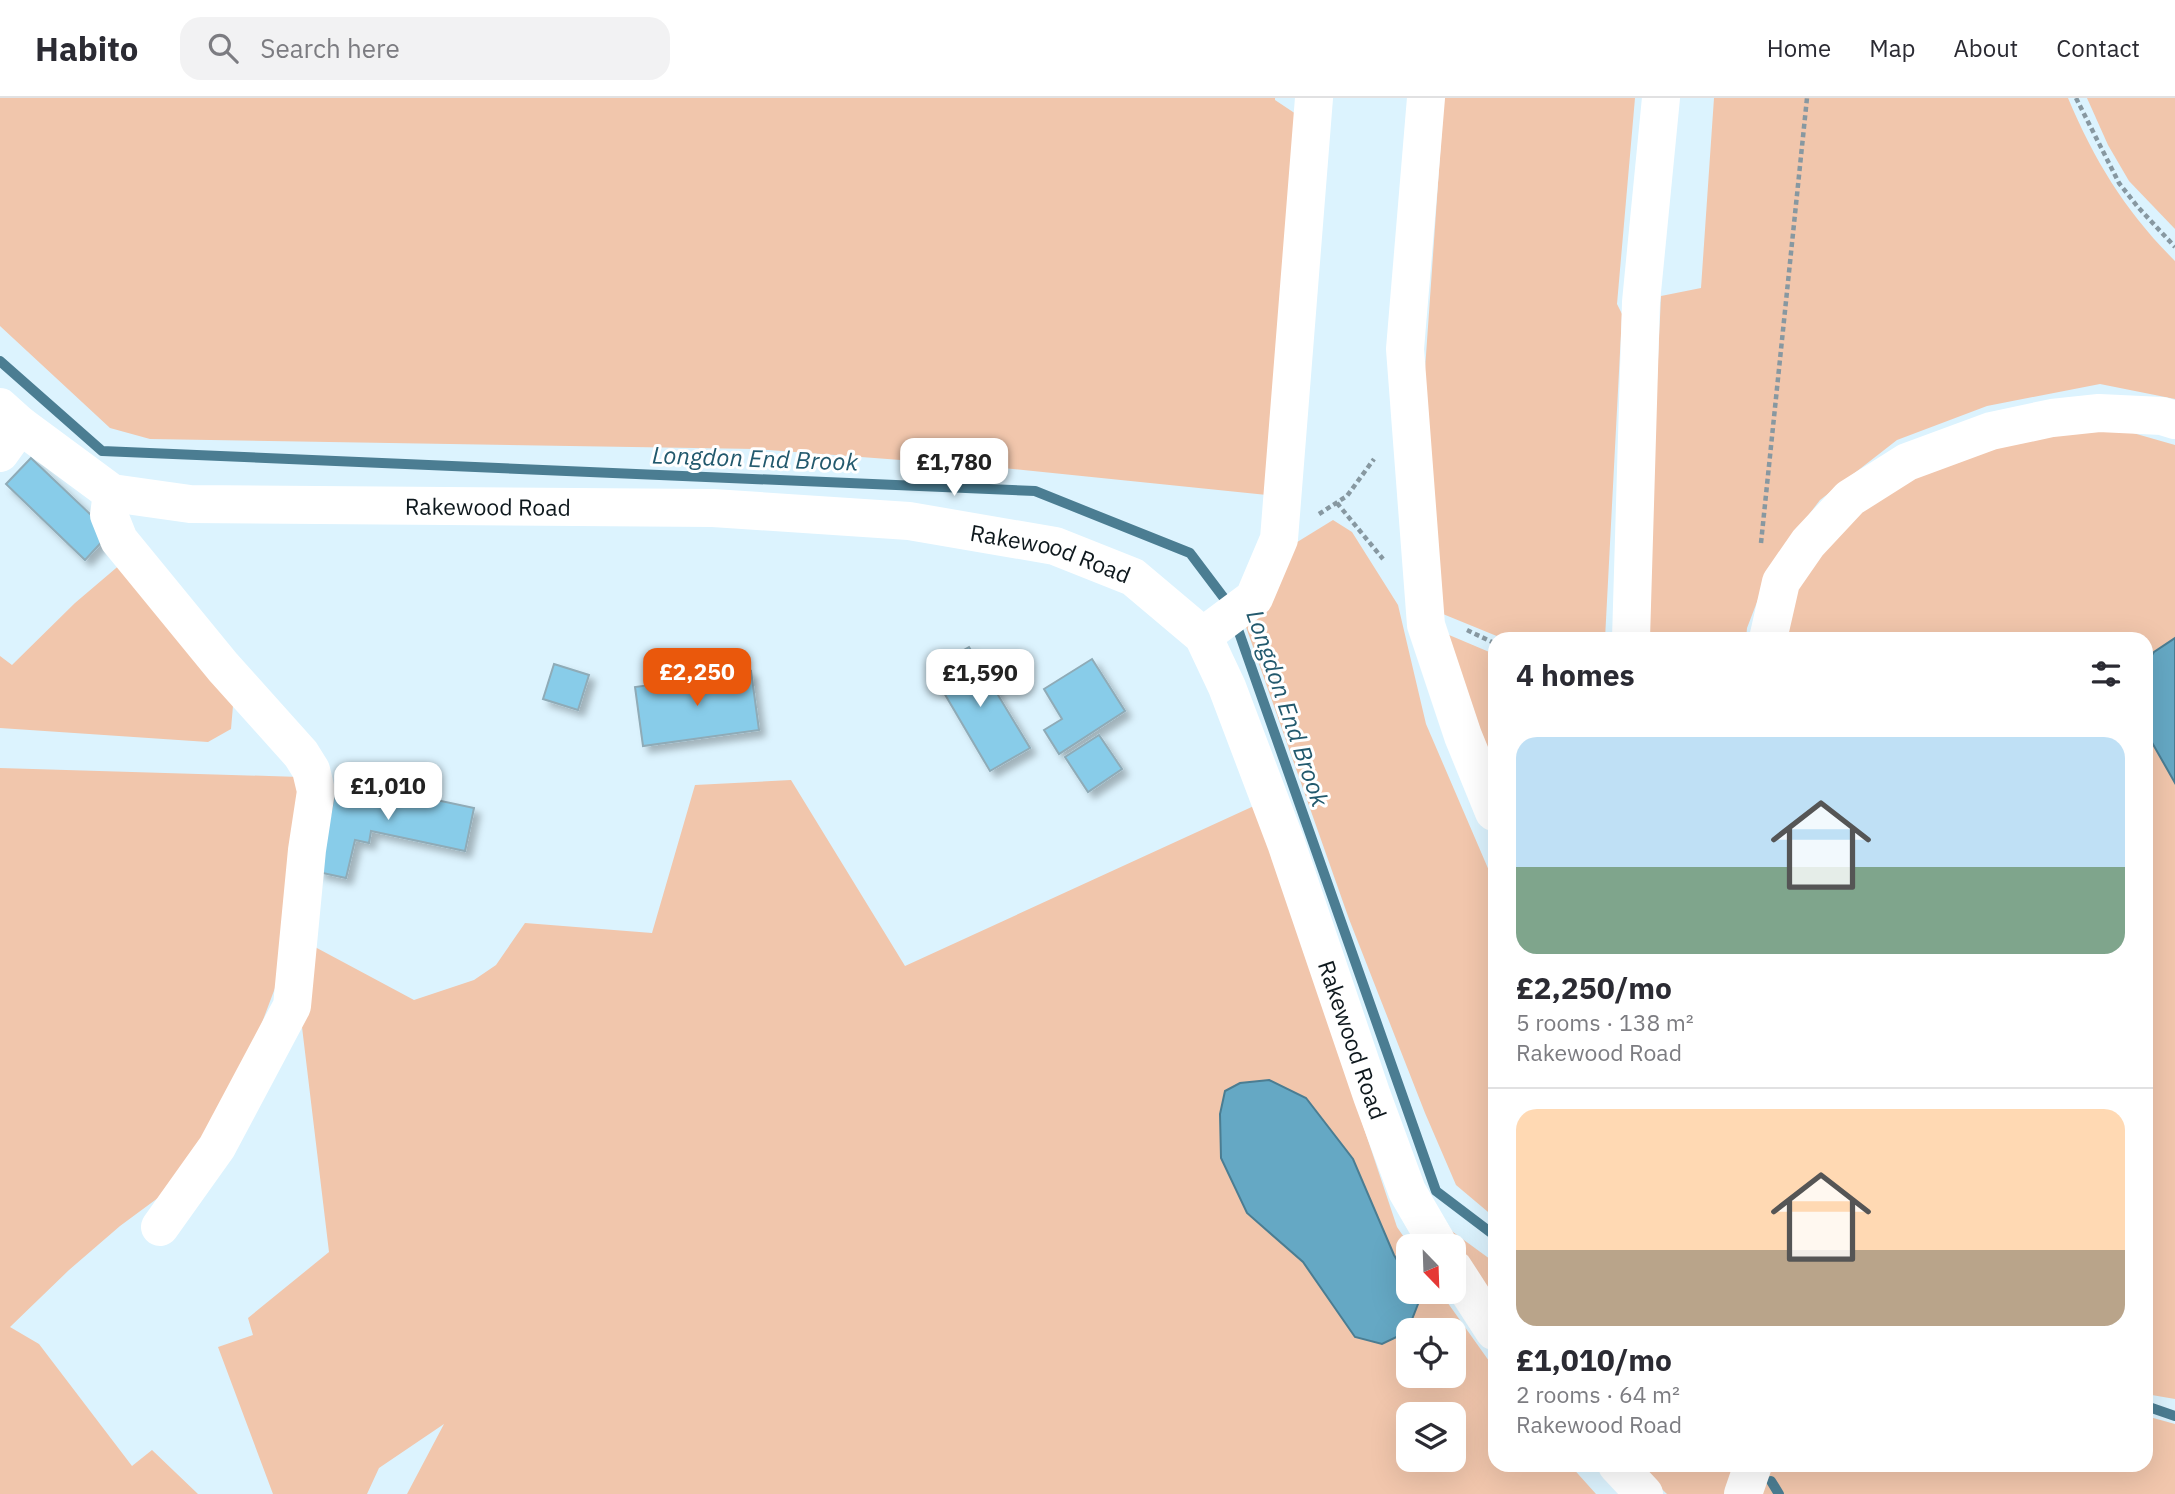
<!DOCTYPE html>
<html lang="en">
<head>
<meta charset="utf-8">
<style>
	body { margin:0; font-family:"IBM Plex Sans",sans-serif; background:#f2f2f3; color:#2b2b33; height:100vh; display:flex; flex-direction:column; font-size:26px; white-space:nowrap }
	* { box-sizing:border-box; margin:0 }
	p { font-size:23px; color:#7c7c81 }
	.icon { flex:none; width:38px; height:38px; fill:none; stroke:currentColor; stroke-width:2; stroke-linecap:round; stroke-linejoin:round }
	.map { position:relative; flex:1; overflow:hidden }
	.panel { position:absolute; left:1488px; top:534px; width:665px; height:840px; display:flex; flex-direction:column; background:#fff; border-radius:21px; box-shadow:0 7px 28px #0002 }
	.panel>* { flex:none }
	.needle { width:46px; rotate:157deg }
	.controls { position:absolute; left:1396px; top:1136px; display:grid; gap:14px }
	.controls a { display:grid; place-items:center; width:70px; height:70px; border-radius:14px; background:#fff; box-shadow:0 7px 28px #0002; font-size:35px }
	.price { position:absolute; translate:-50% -60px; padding:0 16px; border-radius:14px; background:#fff; color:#222; font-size:23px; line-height:46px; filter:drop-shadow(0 2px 4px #0008) }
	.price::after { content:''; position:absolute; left:50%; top:42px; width:21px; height:16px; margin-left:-10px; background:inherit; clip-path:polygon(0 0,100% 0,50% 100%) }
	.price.current { background:#ea580c; color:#fff }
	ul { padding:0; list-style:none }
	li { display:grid; align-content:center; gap:14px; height:371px; padding:0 28px }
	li+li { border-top:2px solid #e1e1e2 }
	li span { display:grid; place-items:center; height:217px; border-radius:21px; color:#555 }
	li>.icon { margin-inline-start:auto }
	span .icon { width:126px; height:126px; fill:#fffc; stroke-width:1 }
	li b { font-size:30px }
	h2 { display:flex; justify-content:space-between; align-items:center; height:84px; padding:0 28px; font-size:30px }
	header { display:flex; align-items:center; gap:42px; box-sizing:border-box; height:98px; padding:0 35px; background:#fff; border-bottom:2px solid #e1e1e2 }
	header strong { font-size:33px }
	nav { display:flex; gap:38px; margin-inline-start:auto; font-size:24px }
	.search { width:490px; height:63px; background:#f2f2f3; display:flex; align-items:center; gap:18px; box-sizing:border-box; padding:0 24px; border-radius:21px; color:#7c7c81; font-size:26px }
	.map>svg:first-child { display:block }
</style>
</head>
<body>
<header>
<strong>Habito</strong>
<div class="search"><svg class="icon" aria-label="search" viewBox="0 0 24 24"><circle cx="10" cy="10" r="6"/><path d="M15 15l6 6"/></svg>Search here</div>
<nav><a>Home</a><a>Map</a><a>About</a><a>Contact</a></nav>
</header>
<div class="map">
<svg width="2175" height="1396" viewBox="0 0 2175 1396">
	<defs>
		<filter id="shadow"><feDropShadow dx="6" dy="6" stdDeviation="3.5" flood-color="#0004"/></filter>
	</defs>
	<rect width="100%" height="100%" fill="#dcf3fe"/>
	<g fill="#f1c6ac" fill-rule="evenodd">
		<path d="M0,0H1275V2L1296,16L1267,397L993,369L756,351L150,341L110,330L0,228Z"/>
		<path d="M1444,0H1635L1617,206L1622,216L1605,541H1504L1438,514L1423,300Z"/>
		<path d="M1714,0H2068C2095,64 2126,114 2175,163V301L2100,286L1987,308L1897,342L1820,402L1772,465L1747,530L1746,541H1645L1661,198L1701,190Z"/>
		<path d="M2087,0H2175V131L2129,83L2108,47Z"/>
		<path d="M2048,328L2133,335L2175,347V540L2154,554L2146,566V541H1781L1806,467L1892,383Z"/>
		<path d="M1333,422L1352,434L1398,507L1426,626L1490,775L1494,779V1119L1456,1087L1425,1015L1349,821L1246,529L1294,446Z"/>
		<path d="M122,465L234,596L231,631L208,644L0,630V558L12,567L75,505Z"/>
		<path d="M1442,534L1494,556V694Z"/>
		<path d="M2146,634L2175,685V1301L2146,1296Z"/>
		<path d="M0,670L300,679L278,882L251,954L197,1050L166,1094L120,1128L69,1172L10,1229L39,1246L132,1368L152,1352L198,1396H0Z"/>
		<path d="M791,682L905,868L1256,707L1397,1129L1410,1148L1409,1182L1394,1157L1247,1115L1303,1164L1355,1239L1382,1246L1406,1234L1420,1202L1415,1194H1440L1494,1270V1367H1570L1596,1396H407L444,1326L379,1370L367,1396H273L218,1249L253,1237L248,1220L329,1154L302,929L315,849L414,902L474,882L496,867L525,825L652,835L695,687ZM1409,1232H1454V1278H1409ZM1409,1316H1454V1362H1409Z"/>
		<path d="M1442,1126L1494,1164V1199Z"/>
		<path d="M2146,1318L2175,1326V1396H1757L1764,1367H2146Z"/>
		<path d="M1637,1367H1735L1725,1396H1667Z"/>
	</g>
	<g fill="#65a8c4" stroke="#4b7d92" stroke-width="2">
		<path d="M2175,540V685L2146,634V566L2154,554Z"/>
		<path d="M1269,982L1306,1000L1353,1061L1394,1157L1409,1182V1194H1415L1420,1201L1407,1234L1382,1246L1355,1239L1303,1164L1247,1115L1221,1060L1220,1016L1225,993L1240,985Z"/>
	</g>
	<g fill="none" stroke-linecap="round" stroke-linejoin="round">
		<g stroke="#4b7d92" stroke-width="10">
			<path d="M0,263L102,353L1035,393L1190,455L1230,508"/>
			<path d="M1235,523L1436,1093L1494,1137"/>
			<path d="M2146,1308L2175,1318"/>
			<path d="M1771,1383L1779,1396"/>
		</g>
	</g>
	<g fill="#88cce9" stroke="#8fabb7" stroke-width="2" filter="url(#shadow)">
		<path d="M31,360L110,435L85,462L6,386Z"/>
		<path d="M969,549L1030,650L990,673L930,571Z"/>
		<path d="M1092,561L1125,613L1059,656L1044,632L1062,621L1044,591Z"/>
		<path d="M554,566L589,577L578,612L543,601Z"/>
		<path d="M751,573L759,632L643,648L635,589Z"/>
		<path d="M1099,637L1122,671L1088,694L1065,659Z"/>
		<path d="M338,681L474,710L465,753L371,733L369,745L355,742L346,780L318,774Z"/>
	</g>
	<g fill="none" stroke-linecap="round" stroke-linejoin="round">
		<g stroke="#8798a1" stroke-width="4.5" stroke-dasharray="5 3.5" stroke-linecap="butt">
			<path d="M2076,0L2119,85L2137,108L2175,149"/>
			<path d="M1337,405L1383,461"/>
			<path d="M1319,416L1347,398L1374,361"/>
			<path d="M1761,445L1807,0"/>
			<path d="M1467,532L1494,545"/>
		</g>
		<g stroke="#fff" stroke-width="38">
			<path d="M1426,0L1405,251L1426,527L1463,638L1494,714"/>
			<path id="s1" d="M0,309L20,327L112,395L190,406L713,410L909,423L1055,448L1133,479L1203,538L1227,589L1286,745L1372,998L1407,1093L1439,1148"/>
			<path d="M0,355L20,327"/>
			<path d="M112,395L109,417L119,442L223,569L301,656L311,672L316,693L307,752L292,908L217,1049L160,1129"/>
			<path d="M1203,538L1254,500L1279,441L1314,0"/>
			<path d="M1631,541L1641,204L1661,0"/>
			<path d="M1768,541L1781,484L1808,445L1850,400L1907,364L1991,333L2052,320L2099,315L2162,318L2175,322"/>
			<path d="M1454,1171L1494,1233"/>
			<path d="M1617,1367L1644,1396"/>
			<path d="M1743,1396L1753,1367"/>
		</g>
	</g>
	<g text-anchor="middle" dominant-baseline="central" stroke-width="6" stroke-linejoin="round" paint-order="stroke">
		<g font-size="23" fill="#0e181d" stroke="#fff">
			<text stroke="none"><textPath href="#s1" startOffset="518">Rakewood Road</textPath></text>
			<text stroke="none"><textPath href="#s1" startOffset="1085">Rakewood Road</textPath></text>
			<text stroke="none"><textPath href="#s1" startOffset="1694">Rakewood Road</textPath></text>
		</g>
		<g font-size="24" font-style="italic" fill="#22596d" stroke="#fff">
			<text transform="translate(755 360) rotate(2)">Longdon End Brook</text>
			<text transform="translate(1288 610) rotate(71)">Longdon End Brook</text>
		</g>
	</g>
</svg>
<div class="controls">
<a><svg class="needle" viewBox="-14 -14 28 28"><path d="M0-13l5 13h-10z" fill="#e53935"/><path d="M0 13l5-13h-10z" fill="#7c7c81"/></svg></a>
<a><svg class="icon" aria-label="locate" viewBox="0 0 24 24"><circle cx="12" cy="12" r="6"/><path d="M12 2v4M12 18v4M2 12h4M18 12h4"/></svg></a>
<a><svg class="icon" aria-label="layers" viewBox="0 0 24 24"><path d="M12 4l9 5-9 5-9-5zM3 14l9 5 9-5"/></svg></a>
</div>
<b class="price" style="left:954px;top:400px">£1,780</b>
<b class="price current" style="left:697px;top:610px">£2,250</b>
<b class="price" style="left:980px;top:611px">£1,590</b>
<b class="price" style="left:388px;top:724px">£1,010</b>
<section class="panel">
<h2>4 homes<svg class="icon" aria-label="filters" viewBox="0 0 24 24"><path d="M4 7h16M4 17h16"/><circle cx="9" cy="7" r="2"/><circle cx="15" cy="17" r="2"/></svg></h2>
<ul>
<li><span style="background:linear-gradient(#bfe0f5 60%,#7fa58c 0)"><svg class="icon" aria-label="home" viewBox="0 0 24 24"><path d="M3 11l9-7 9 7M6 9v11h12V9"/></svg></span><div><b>£2,250/mo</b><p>5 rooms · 138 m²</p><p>Rakewood Road</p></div></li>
<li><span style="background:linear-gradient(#ffd9b3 65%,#b9a48a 0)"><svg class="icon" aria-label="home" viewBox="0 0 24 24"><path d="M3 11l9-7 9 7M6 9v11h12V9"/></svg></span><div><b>£1,010/mo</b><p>2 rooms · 64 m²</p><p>Rakewood Road</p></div></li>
</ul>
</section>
</div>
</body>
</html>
